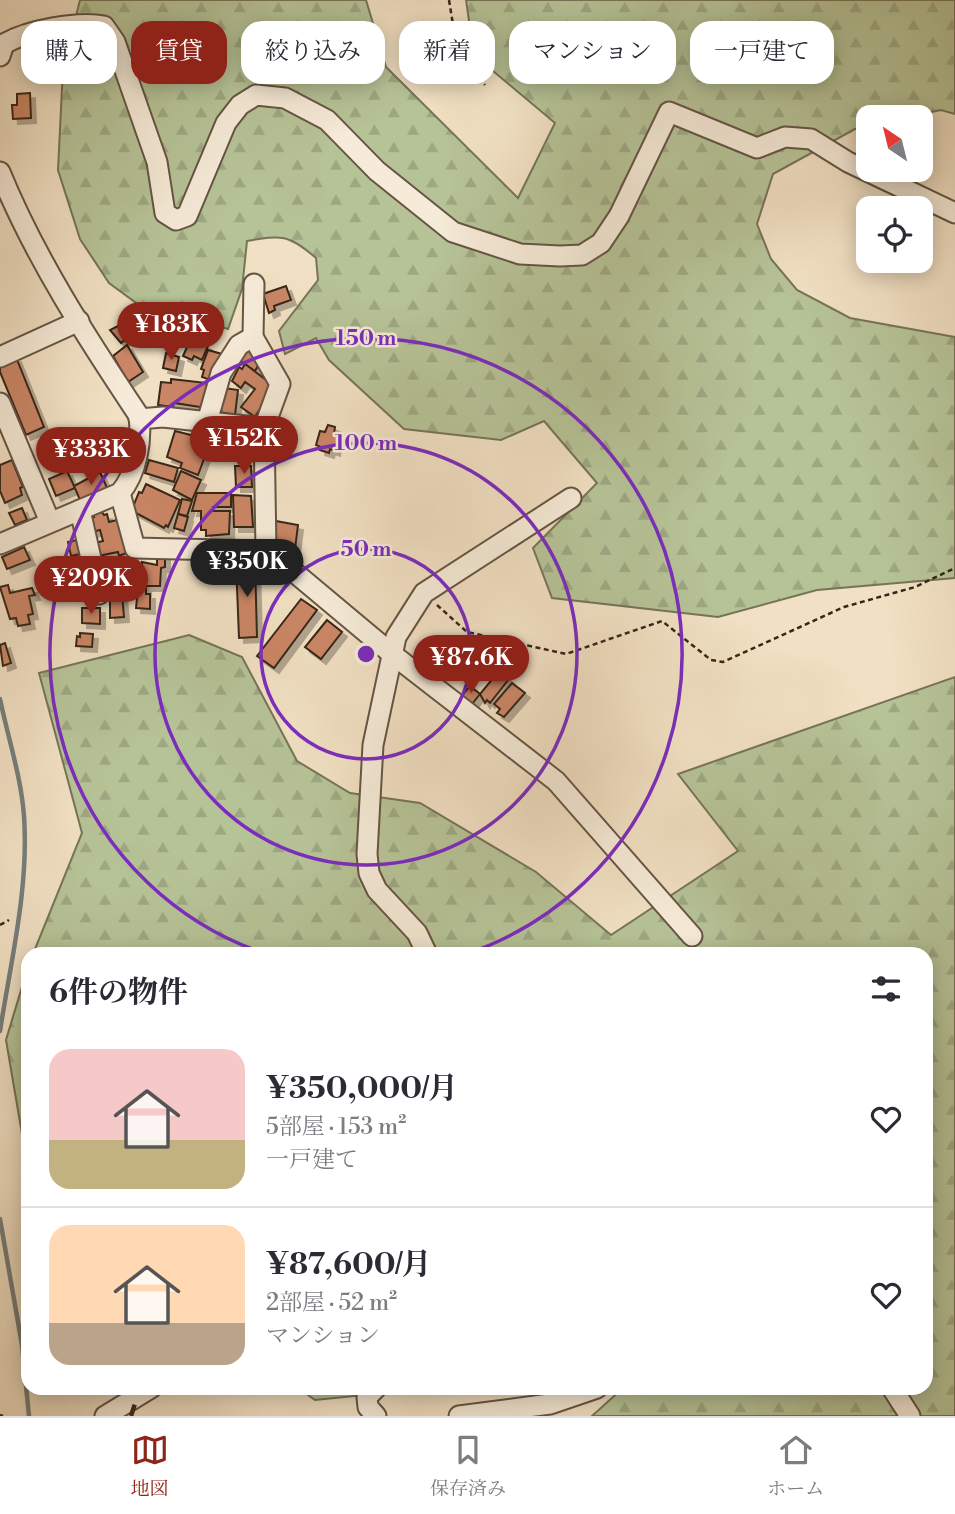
<!DOCTYPE html>
<html lang="ja">
<head>
<meta charset="utf-8">
<style>
	body { margin:0; font-family:"Libre Bodoni","Noto Serif JP",serif; background:#f2f2f3; color:#2b2b33; height:100vh; display:flex; flex-direction:column; font-size:26px; white-space:nowrap }
	* { box-sizing:border-box; margin:0 }
	p { font-size:23px; color:#7c7c81 }
	.icon { flex:none; width:38px; height:38px; fill:none; stroke:currentColor; stroke-width:2; stroke-linecap:round; stroke-linejoin:round }
	.map { position:relative; flex:1; overflow:hidden }
	.drawer { position:absolute; left:21px; top:947px; width:912px; height:448px; display:flex; flex-direction:column; background:#fff; border-radius:21px; box-shadow:0 4px 18px #0003 }
	.drawer>* { flex:none }
	.banner { position:absolute; left:21px; top:21px; width:914px; height:63px; display:flex; gap:14px }
	.needle { width:46px; rotate:325deg }
	.buttons { position:absolute; left:856px; top:105px; display:grid; gap:14px }
	.buttons a { display:grid; place-items:center; width:77px; height:77px; border-radius:14px; background:#fff; box-shadow:0 4px 18px #0003; font-size:35px }
	.price { position:absolute; translate:-50% -60px; padding:0 16px; border-radius:24px; background:#8f2418; color:#fff; font-size:23px; line-height:46px; filter:drop-shadow(0 2px 4px #0008) }
	.price::after { content:''; position:absolute; left:50%; top:42px; width:21px; height:16px; margin-left:-10px; background:inherit; clip-path:polygon(0 0,100% 0,50% 100%) }
	.price.active { background:#222; color:#fff }
	ul { padding:0; list-style:none }
	li { display:flex; align-items:center; gap:21px; height:175px; padding:0 28px }
	li+li { border-top:2px solid #e1e1e2 }
	li span { display:grid; place-items:center; flex:none; width:196px; height:140px; border-radius:21px; color:#555 }
	li>.icon { margin-inline-start:auto }
	span .icon { width:84px; height:84px; fill:#fffc; stroke-width:1 }
	li b { font-size:30px }
	h2 { display:flex; justify-content:space-between; align-items:center; height:84px; padding:0 28px; font-size:30px }
	.pill { padding:0 24px; border-radius:21px; background:#fff; box-shadow:0 4px 18px #0003; font-size:24px; line-height:63px }
	.pill.active { background:#8f2418; color:#fff }
	.tab-bar { display:flex; justify-content:space-around; align-items:center; height:98px; border-top:2px solid #e1e1e2; background:#fff; font-size:19px; color:#7c7c81 }
	.tab-bar a { display:grid; justify-items:center; gap:4px }
	.tab-bar .active { color:#8f2418 }
	.map>svg:first-child { display:block }
</style>
</head>
<body>
<div class="map">
<svg width="955" height="1416" viewBox="0 0 955 1416">
	<defs>
		<pattern id="forest-firs" width="22" height="20" patternUnits="userSpaceOnUse" patternTransform="scale(1.75)"><rect width="22" height="20" fill="#b6c397"/><path d="M5 1l3.5 6h-7zM16 11l3.5 6h-7z" fill="#9da782"/></pattern>
		<filter id="shadow"><feDropShadow dx="5" dy="5" stdDeviation="0" flood-color="#0004"/></filter>
	</defs>
	<rect width="100%" height="100%" fill="#f1e0c3"/>
	<filter id="stains"><feTurbulence type="fractalNoise" baseFrequency=".00286" numOctaves="4"/><feColorMatrix values="0 0 0 0 .2 0 0 0 0 .09 0 0 0 0 .02 0 0 0 .5 -.17"/></filter>
	<radialGradient id="worn" r=".72"><stop offset=".6" stop-color="#630" stop-opacity="0"/><stop offset="1" stop-color="#630" stop-opacity=".3"/></radialGradient>
	<g fill="url(#forest-firs)" stroke="#767458" stroke-width="2">
		<path d="M80,0H366L386,67L518,198L555,123L474,55L466,0H955V114L941,110L907,117H868V126L855,129L773,174L757,224L771,259L797,290L850,318L955,337V578L817,590L718,617L552,598L533,548L597,483L544,421L501,440L404,429L329,360L316,338L285,354L279,331L318,280L316,258C288,234 282,235 247,241L242,289L228,329L179,314L139,305L109,283L80,239L58,170L63,68Z"/>
		<path d="M189,635L242,657L297,761L350,793L420,803L536,872L611,935L738,851L678,774L955,677V1416H592L623,1388H926V954H33L82,833L39,673Z"/>
		<path d="M28,967V1169L6,1040Z"/>
		<path d="M298,1388H434L315,1400Z"/>
	</g>
	<g fill="none" stroke-linecap="round" stroke-linejoin="round">
		<g stroke="#757f7c" stroke-width="4.5">
			<path d="M0,699C8,738 21,776 24,816C29,888 11,960 0,1031"/>
			<path d="M0,1219L22,1345L29,1416"/>
		</g>
	</g>
	<g fill="#ca8666" stroke="#372619" stroke-width="2" filter="url(#shadow)">
		<path d="M30,93L31,118L13,119L12,105H17V94Z"/>
		<path d="M286,286L291,300L274,306L275,310L269,313L263,294Z"/>
		<path d="M118,326L127,338L121,343L110,330Z"/>
		<path d="M191,338L208,346L202,360L194,356L192,360L183,356Z"/>
		<path d="M127,345L143,372L128,382L113,356Z"/>
		<path d="M244,347L262,359L255,371L236,358Z"/>
		<path d="M208,350L222,354L213,381L202,377L204,370L201,369Z"/>
		<path d="M166,353L179,357L176,371L163,368Z"/>
		<path d="M16,357L44,427L26,435L0,372V363Z"/>
		<path d="M245,364L274,386L255,417L241,407L255,389L245,382L241,388L232,381L239,367L242,369Z"/>
		<path d="M171,379L207,383L206,388H208L203,405L200,407L174,403L173,407L158,405L161,382L171,383Z"/>
		<path d="M224,388L238,390L235,415L219,412Z"/>
		<path d="M328,425L335,427L334,434L339,435L335,451L330,449L329,453L320,450L321,447L316,445L320,431L325,432Z"/>
		<path d="M229,428L239,430L236,451L226,449Z"/>
		<path d="M175,431L211,440L198,475L180,468L182,463L167,457Z"/>
		<path d="M12,460L23,487L20,488L22,495L5,503L0,491V465Z"/>
		<path d="M149,460L178,468L174,482L145,473Z"/>
		<path d="M235,466H251L252,487H236Z"/>
		<path d="M67,471L75,488L56,496L49,479Z"/>
		<path d="M181,471L201,480L192,500L173,490Z"/>
		<path d="M100,472L108,490L80,500L74,486Z"/>
		<path d="M146,484L180,500L168,527L166,525L164,528L134,512L135,509L133,507L139,492L142,493Z"/>
		<path d="M197,493H231V507H213V511H230L229,534L206,536V530H201V511H192Z"/>
		<path d="M233,495L251,496L253,527H234Z"/>
		<path d="M182,499L192,501L187,516L178,514Z"/>
		<path d="M22,508L27,520L15,525L9,513Z"/>
		<path d="M102,512L104,515L107,514L109,522L117,520L129,552L119,556L118,552L98,556L95,543L103,541L100,530L92,532L89,518L94,517L93,514Z"/>
		<path d="M178,514L188,517L184,531L174,528Z"/>
		<path d="M276,521L298,525L295,549L276,545Z"/>
		<path d="M82,539L85,553L71,556L68,542Z"/>
		<path d="M24,547L30,560L7,569L2,557Z"/>
		<path d="M157,555H165V567L161,568L160,586H146V594H150V609L136,608L140,567H142V562L157,565Z"/>
		<path d="M98,559H110L111,568H117L116,561H127L129,592L122,593L124,617L110,618V588L104,589Z"/>
		<path d="M255,561L257,637L239,638L236,562Z"/>
		<path d="M88,567L91,590L78,592L74,569Z"/>
		<path d="M8,585L10,593L32,588L35,595L29,596L33,614L28,615L30,624L18,626L16,618L10,619L0,587Z"/>
		<path d="M301,599L317,610L274,668L257,656Z"/>
		<path d="M82,608H100V624L82,623Z"/>
		<path d="M327,620L342,632L321,659L305,647Z"/>
		<path d="M80,633L93,634L92,647L76,646L77,636L80,637Z"/>
		<path d="M5,643L11,663L3,666L0,645Z"/>
		<path d="M499,671L509,679L490,703L487,700L485,703L480,694Z"/>
		<path d="M512,683L525,693L504,717L497,713L500,709L494,704Z"/>
		<path d="M470,686L480,694L472,704L462,696Z"/>
	</g>
	<g fill="none" stroke-linecap="round" stroke-linejoin="round">
		<g stroke="#665444" stroke-width="23">
			<g id="minor">
				<path d="M0,56L4,44C28,30 78,21 104,26L115,42L157,162L165,213L176,220L187,216L226,123L240,105L256,95L285,98L327,120L377,171L453,232L520,254L560,256L582,255L601,243L619,216L669,112L757,148L785,137L811,139L848,162L955,213"/>
				<path d="M0,172C35,258 87,338 139,416C142,441 137,473 120,493L0,544"/>
				<path d="M0,357L79,321"/>
				<path d="M0,403L50,522"/>
				<path d="M139,419L163,417L264,428L280,384L253,337"/>
				<path d="M207,422L221,373L239,345L253,337L254,284"/>
				<path d="M264,428L266,551"/>
				<path d="M120,493L135,548L266,551L282,562L392,654L556,781L692,936"/>
				<path d="M80,510L99,594"/>
				<path d="M427,954L417,933L377,890L369,873L367,854L373,745L396,637L424,593L571,498"/>
				<path d="M376,1388L367,1397L368,1407L376,1416"/>
				<path d="M892,1388L910,1416"/>
				<path d="M105,1416L151,1388"/>
				<path d="M459,1416L550,1404L597,1388"/>
			</g>
		</g>
		<g stroke="#372619" stroke-width="2.5" stroke-dasharray="5 3.5" stroke-linecap="butt">
			<path d="M449,0L456,43L485,85"/>
			<path d="M437,605L467,632L566,654L662,621L711,660L723,662L844,607L915,587L955,568"/>
			<path d="M0,925L9,920"/>
			<path d="M0,1415L3,1416"/>
		</g>
		<use href="#minor" stroke="#f6ebd8" stroke-width="19"/>
		<path stroke="#372619" stroke-width="4.5" stroke-dasharray="12 12" stroke-linecap="butt" d="M131,1416L140,1388"/>
	</g>
	<g fill="none" stroke="#7b2cbf" stroke-width="3.5">
		<circle cx="366" cy="654" r="105"/>
		<circle cx="366" cy="654" r="211"/>
		<path d="M266 954A316 316 0 1 1 466 954"/>
	</g>
	<circle cx="366" cy="654" r="10" fill="#7b2cbf" stroke="#f6ebd8" stroke-width="3.5"/>
	<g font-size="21" text-anchor="middle" font-weight="bold" fill="#7b2cbf" stroke="#f6ebd8" stroke-width="5" stroke-linejoin="round" paint-order="stroke">
		<text x="366" y="345">150 m</text>
		<text x="366" y="450">100 m</text>
		<text x="366" y="556">50 m</text>
	</g>
	<rect width="100%" height="100%" filter="url(#stains)"/>
	<rect width="100%" height="100%" fill="url(#worn)"/>
</svg>
<div class="buttons">
<a><svg class="needle" viewBox="-14 -14 28 28"><path d="M0-13l5 13h-10z" fill="#e53935"/><path d="M0 13l5-13h-10z" fill="#7c7c81"/></svg></a>
<a><svg class="icon" aria-label="locate" viewBox="0 0 24 24"><circle cx="12" cy="12" r="6"/><path d="M12 2v4M12 18v4M2 12h4M18 12h4"/></svg></a>
</div>
<b class="price" style="left:171px;top:362px">¥183K</b>
<b class="price" style="left:244px;top:476px">¥152K</b>
<b class="price" style="left:91px;top:487px">¥333K</b>
<b class="price active" style="left:247px;top:599px">¥350K</b>
<b class="price" style="left:91px;top:616px">¥209K</b>
<b class="price" style="left:471px;top:695px">¥87.6K</b>
<div class="banner">
<a class="pill">購入</a>
<a class="pill active">賃貸</a>
<a class="pill">絞り込み</a>
<a class="pill">新着</a>
<a class="pill">マンション</a>
<a class="pill">一戸建て</a>
</div>
<section class="drawer">
<h2>6件の物件<svg class="icon" aria-label="filters" viewBox="0 0 24 24"><path d="M4 7h16M4 17h16"/><circle cx="9" cy="7" r="2"/><circle cx="15" cy="17" r="2"/></svg></h2>
<ul>
<li><span style="background:linear-gradient(#f6c9c9 65%,#c2b280 0)"><svg class="icon" aria-label="home" viewBox="0 0 24 24"><path d="M3 11l9-7 9 7M6 9v11h12V9"/></svg></span><div><b>¥350,000/月</b><p>5部屋 · 153 m²</p><p>一戸建て</p></div><svg class="icon" aria-label="heart" viewBox="0 0 24 24"><path d="M12 20l-8-8c-3-5 5-10 8-4 3-6 11-1 8 4z"/></svg></li>
<li><span style="background:linear-gradient(#ffd9b3 70%,#b9a48a 0)"><svg class="icon" aria-label="home" viewBox="0 0 24 24"><path d="M3 11l9-7 9 7M6 9v11h12V9"/></svg></span><div><b>¥87,600/月</b><p>2部屋 · 52 m²</p><p>マンション</p></div><svg class="icon" aria-label="heart" viewBox="0 0 24 24"><path d="M12 20l-8-8c-3-5 5-10 8-4 3-6 11-1 8 4z"/></svg></li>
</ul>
</section>
</div>
<nav class="tab-bar">
<a class="active"><svg class="icon" aria-label="map" viewBox="0 0 24 24"><path d="M3 6l6-2 6 2 6-2v14l-6 2-6-2-6 2zM9 4v14M15 6v14"/></svg>地図</a>
<a><svg class="icon" aria-label="saved" viewBox="0 0 24 24"><path d="M7 4h10v16l-5-4-5 4z"/></svg>保存済み</a>
<a><svg class="icon" aria-label="home" viewBox="0 0 24 24"><path d="M3 11l9-7 9 7M6 9v11h12V9"/></svg>ホーム</a>
</nav>
</body>
</html>
